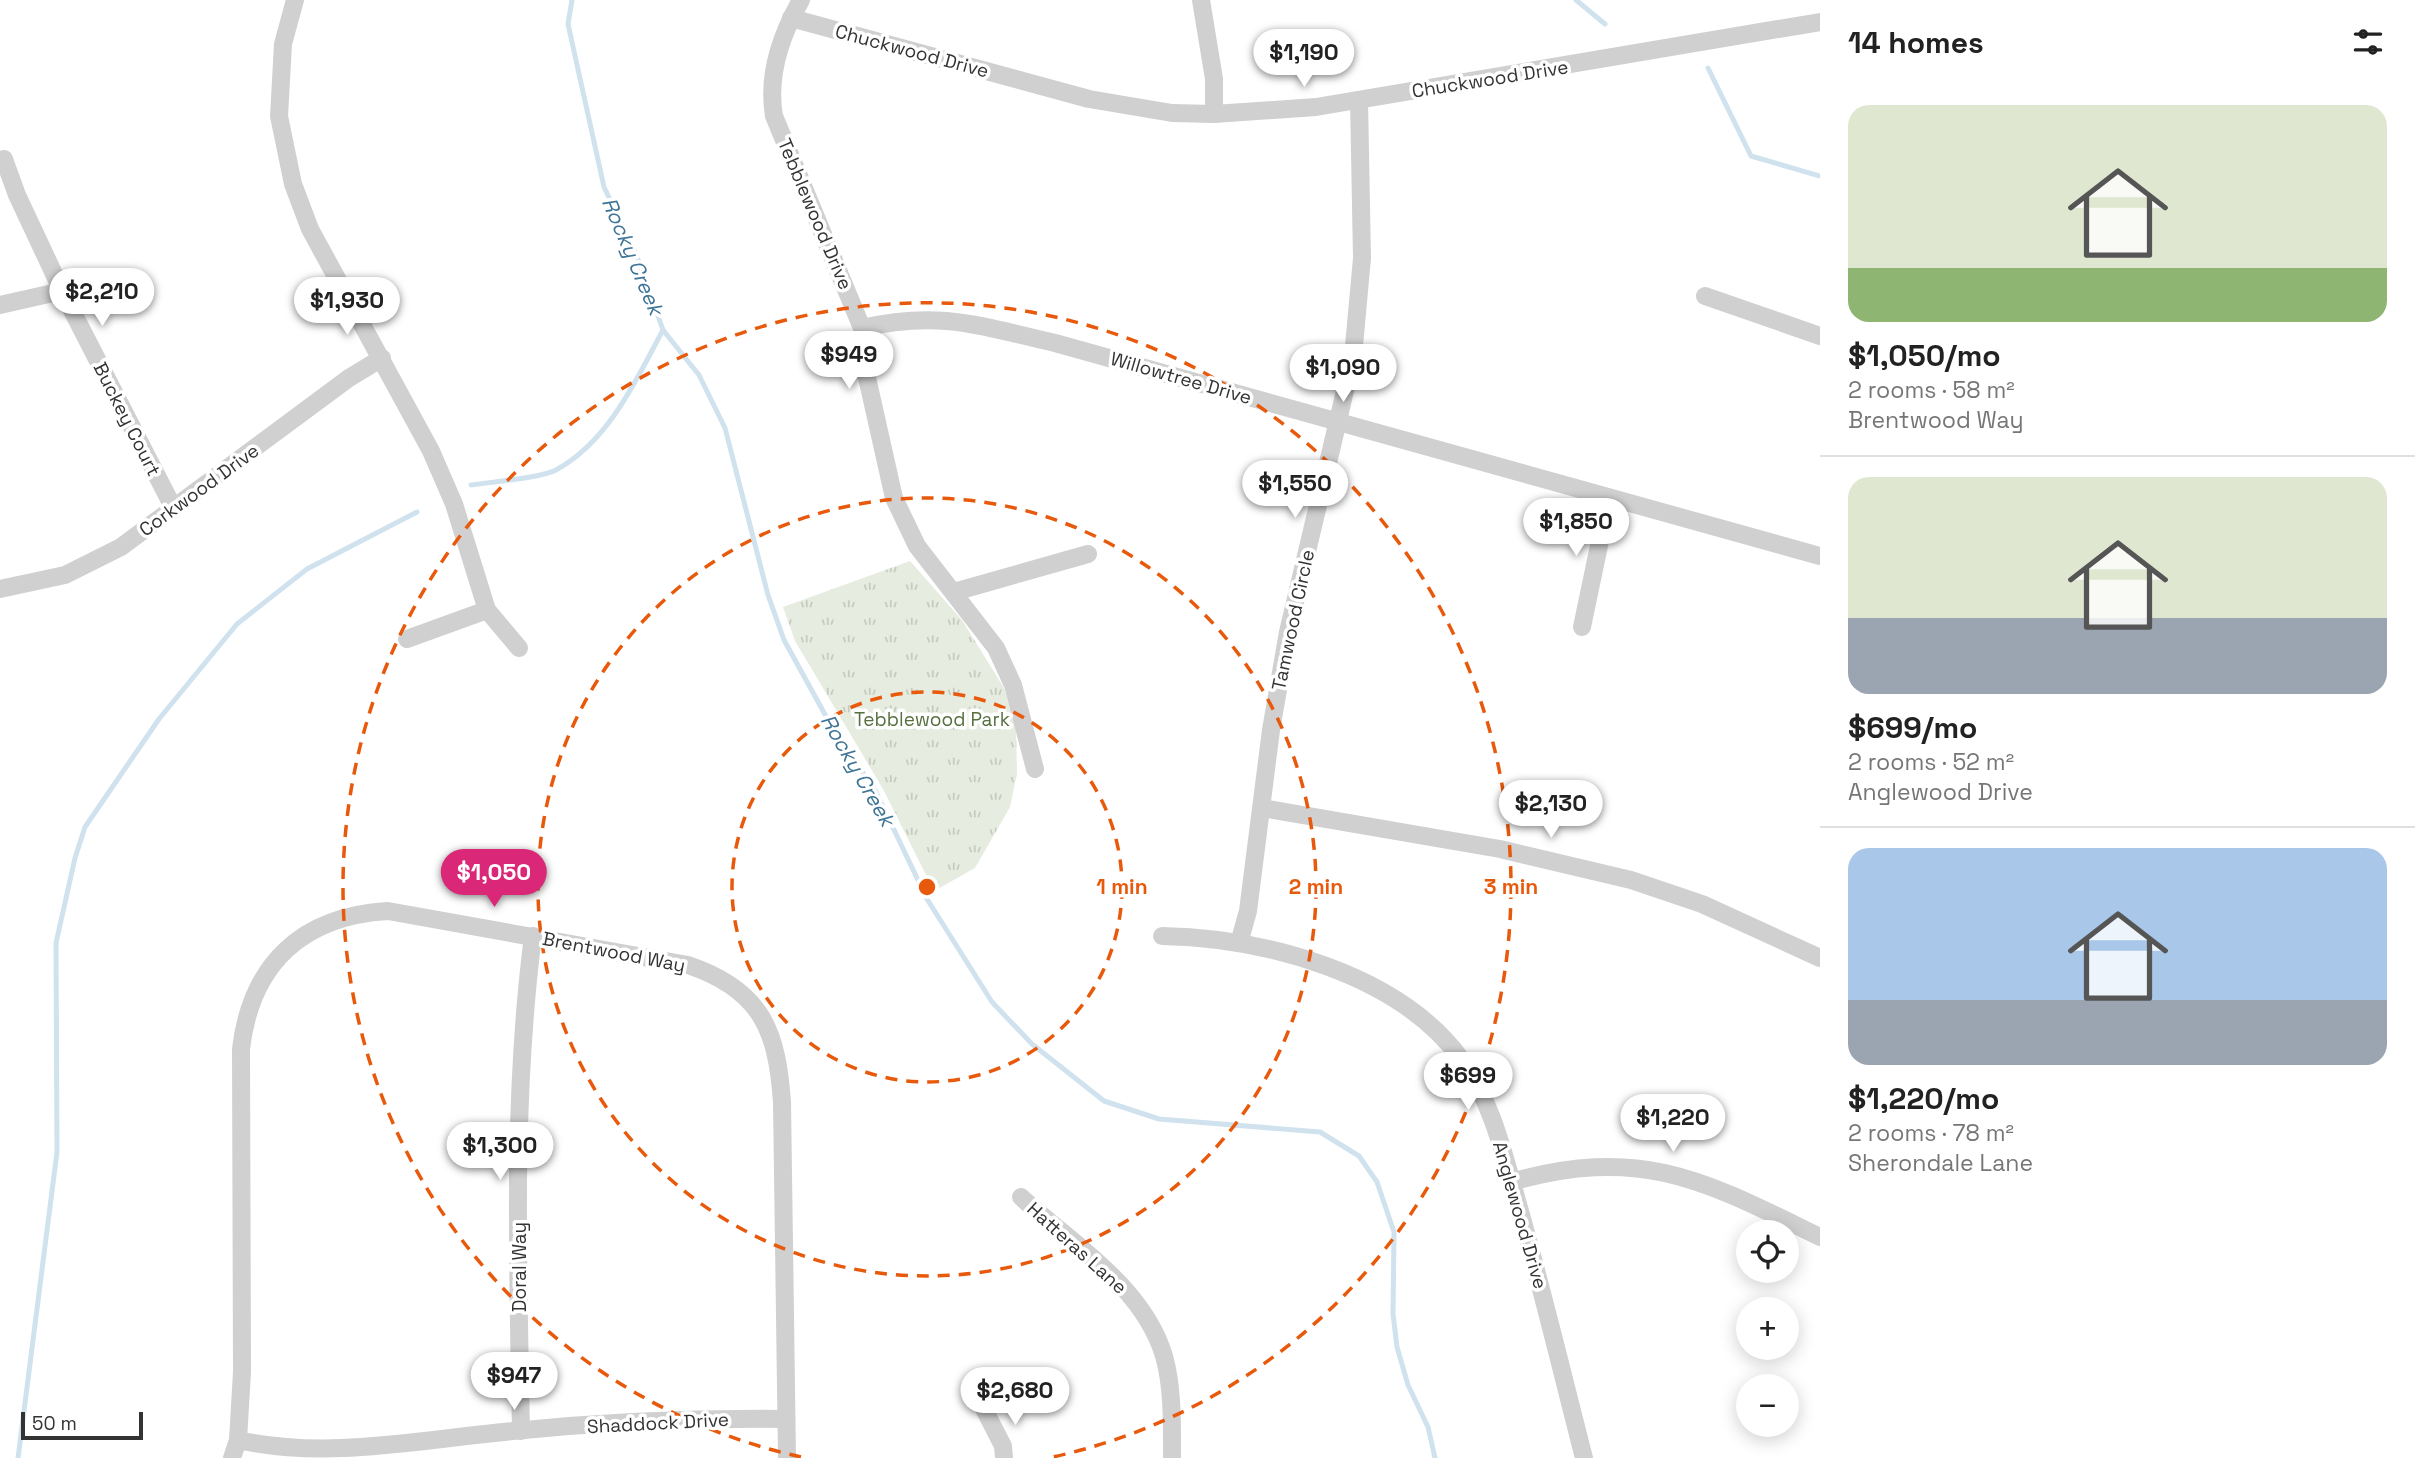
<!DOCTYPE html>
<html lang="en">
<head>
<meta charset="utf-8">
<style>
	body { margin:0; font-family:"Space Grotesk",sans-serif; background:#f2f2f2; color:#222; height:100vh; display:flex; flex-direction:column; font-size:26px; white-space:nowrap }
	* { box-sizing:border-box; margin:0 }
	p { font-size:23px; color:#767676 }
	.icon { flex:none; width:38px; height:38px; fill:none; stroke:currentColor; stroke-width:2; stroke-linecap:round; stroke-linejoin:round }
	.map { position:relative; flex:1; overflow:hidden }
	.side { display:flex; flex-direction:column; background:#fff; width:595px }
	.side>* { flex:none }
	.fabs { position:absolute; left:1736px; top:1220px; display:grid; gap:14px }
	.fabs a { display:grid; place-items:center; width:63px; height:63px; border-radius:50%; background:#fff; box-shadow:0 4px 18px #0003; font-size:35px }
	.scale { position:absolute; left:21px; bottom:18px; width:122px; box-sizing:border-box; padding-left:7px; border:4px solid #333; border-top:0; font-size:19px; line-height:24px; white-space:nowrap; color:#333; -webkit-text-stroke:5px #fff; paint-order:stroke }
	.price { position:absolute; translate:-50% -60px; padding:0 16px; border-radius:24px; background:#fff; color:#222; font-size:23px; line-height:46px; filter:drop-shadow(0 2px 4px #0008) }
	.price::after { content:''; position:absolute; left:50%; top:42px; width:21px; height:16px; margin-left:-10px; background:inherit; clip-path:polygon(0 0,100% 0,50% 100%) }
	.price.selected { background:#db2777; color:#fff }
	ul { padding:0; list-style:none }
	li { display:grid; align-content:center; gap:14px; height:371px; padding:0 28px }
	li+li { border-top:2px solid #e0e0e0 }
	li span { display:grid; place-items:center; height:217px; border-radius:21px; color:#555 }
	li>.icon { margin-inline-start:auto }
	span .icon { width:126px; height:126px; fill:#fffc; stroke-width:1 }
	li b { font-size:30px }
	h2 { display:flex; justify-content:space-between; align-items:center; height:84px; padding:0 28px; font-size:30px }
	main { display:flex; flex:1; min-height:0 }
	.map>svg:first-child { display:block }
</style>
</head>
<body>
<main>
<div class="map">
<svg width="1820" height="1458" viewBox="0 0 1820 1458">
	<defs>
		<pattern id="park-tufts" width="24" height="20" patternUnits="userSpaceOnUse" patternTransform="scale(1.75)"><rect width="24" height="20" fill="#e6ecdf"/><path d="M3 7l-1-3M5 7V3M7 7l1-3M15 17l-1-3M17 17v-4M19 17l1-3" fill="none" stroke="#c6cbc0"/></pattern>
	</defs>
	<rect width="100%" height="100%" fill="#fff"/>
	<path fill="url(#park-tufts)" d="M910,561L962,620L1004,688L1016,730L1017,773L1010,807L975,868L934,891L883,789L795,641L783,607Z"/>
	<g fill="none" stroke-linecap="round" stroke-linejoin="round">
		<g stroke="#cfe2ee" stroke-width="5">
			<path d="M572,0L568,24L604,187L636,254L663,330L699,375L725,428L768,595L784,640L833,729L876,792L927,899L992,1002L1032,1044L1104,1101L1159,1119L1320,1132L1359,1156L1377,1182L1394,1232L1393,1314L1397,1347L1408,1385L1428,1427L1435,1458"/>
			<path d="M1576,0L1605,24"/>
			<path d="M1708,68L1751,156L1820,176"/>
			<path d="M471,485C491,482 541,478 556,470C609,441 636,380 663,330"/>
			<path d="M18,1458L57,1152L56,943L75,858L85,827L159,719L237,624L307,569L417,512"/>
		</g>
		<g stroke="#d0d0d0" stroke-width="18">
			<path d="M295,0L283,44L279,116L293,184L310,229L431,451L454,504L487,610L519,648"/>
			<path d="M801,0C781,35 767,75 774,116L862,328L866,373L894,498L917,546L996,648L1013,685L1035,769"/>
			<path d="M1201,0L1214,79V114"/>
			<path d="M791,18L1089,99L1172,113L1214,114L1316,107L1820,22"/>
			<path d="M4,159L17,195L62,291L174,509"/>
			<path d="M1705,296L1820,336"/>
			<path d="M0,305L62,291"/>
			<path d="M862,328C939,310 980,326 1055,343L1820,556"/>
			<path d="M0,589L65,575L121,547L349,378L382,358"/>
			<path d="M954,592L1088,554"/>
			<path d="M1582,627L1609,498"/>
			<path d="M407,639L487,610"/>
			<path d="M1262,808L1500,849L1631,880L1702,904L1820,958"/>
			<path d="M1162,936C1264,938 1398,973 1461,1059C1493,1102 1505,1160 1520,1211C1543,1293 1563,1376 1584,1458"/>
			<path d="M1239,943L1248,911L1271,730L1288,632L1353,357L1362,258L1359,100"/>
			<path d="M1511,1182C1642,1145 1705,1181 1820,1237"/>
			<path d="M1021,1197C1072,1244 1143,1286 1164,1356C1173,1388 1172,1425 1172,1458"/>
			<path d="M983,1407L1003,1446L1004,1458"/>
			<path d="M521,1431C518,1266 512,1099 533,936"/>
			<path d="M238,1440C320,1458 402,1443 485,1434C584,1423 686,1418 786,1419"/>
			<path d="M232,1458L238,1440L242,1372L241,1049C251,964 302,916 388,911L688,965C762,990 777,1031 782,1102L787,1458"/>
		</g>
	</g>
	<g fill="none" stroke="#e8590c" stroke-width="3.5" stroke-dasharray="12 9">
		<circle cx="927" cy="887" r="195"/>
		<circle cx="927" cy="887" r="389"/>
		<path d="M801 1457A584 584 0 1 1 1053 1457"/>
	</g>
	<g text-anchor="middle" dominant-baseline="central" stroke-width="7" stroke-linejoin="round" paint-order="stroke">
		<g font-size="19" fill="#333" stroke="#fff">
			<text transform="translate(912 51) rotate(15)">Chuckwood Drive</text>
			<text transform="translate(1490 79) rotate(-9)">Chuckwood Drive</text>
			<text transform="translate(815 214) rotate(67)">Tebblewood Drive</text>
			<text transform="translate(1181 378) rotate(16)">Willowtree Drive</text>
			<text transform="translate(127 419) rotate(63)">Buckey Court</text>
			<text transform="translate(199 490) rotate(-36)">Corkwood Drive</text>
			<text transform="translate(1293 620) rotate(-78)">Tamwood Circle</text>
			<text transform="translate(614 952) rotate(11)">Brentwood Way</text>
			<text transform="translate(1520 1215) rotate(74)">Anglewood Drive</text>
			<text transform="translate(1077 1248) rotate(42)">Hatteras Lane</text>
			<text transform="translate(519 1267) rotate(-90)">Doral Way</text>
			<text transform="translate(658 1423) rotate(-3)">Shaddock Drive</text>
		</g>
		<g font-size="19" fill="#56703f" stroke="#fff">
			<text x="932" y="719">Tebblewood Park</text>
		</g>
		<g font-size="21" font-style="italic" fill="#3f7597" stroke="#fff">
			<text transform="translate(633 256) rotate(67)">Rocky Creek</text>
			<text transform="translate(858 770) rotate(60)">Rocky Creek</text>
		</g>
	</g>
	<circle cx="927" cy="887" r="10" fill="#e8590c" stroke="#fff" stroke-width="3.5"/>
	<g font-size="21" text-anchor="middle" font-weight="bold" fill="#e8590c" stroke="#fff" stroke-width="7" stroke-linejoin="round" paint-order="stroke">
		<text x="1122" y="894">1 min</text>
		<text x="1316" y="894">2 min</text>
		<text x="1511" y="894">3 min</text>
	</g>
</svg>
<div class="fabs">
<a><svg class="icon" aria-label="locate" viewBox="0 0 24 24"><circle cx="12" cy="12" r="6"/><path d="M12 2v4M12 18v4M2 12h4M18 12h4"/></svg></a>
<a>+</a>
<a>−</a>
</div>
<div class="scale">50 m</div>
<b class="price" style="left:1304px;top:89px">$1,190</b>
<b class="price" style="left:102px;top:328px">$2,210</b>
<b class="price" style="left:347px;top:337px">$1,930</b>
<b class="price" style="left:849px;top:391px">$949</b>
<b class="price" style="left:1343px;top:404px">$1,090</b>
<b class="price" style="left:1295px;top:520px">$1,550</b>
<b class="price" style="left:1576px;top:558px">$1,850</b>
<b class="price" style="left:1551px;top:840px">$2,130</b>
<b class="price selected" style="left:494px;top:909px">$1,050</b>
<b class="price" style="left:1468px;top:1112px">$699</b>
<b class="price" style="left:1673px;top:1154px">$1,220</b>
<b class="price" style="left:500px;top:1182px">$1,300</b>
<b class="price" style="left:514px;top:1412px">$947</b>
<b class="price" style="left:1015px;top:1427px">$2,680</b>
</div>
<section class="side">
<h2>14 homes<svg class="icon" aria-label="filters" viewBox="0 0 24 24"><path d="M4 7h16M4 17h16"/><circle cx="9" cy="7" r="2"/><circle cx="15" cy="17" r="2"/></svg></h2>
<ul>
<li><span style="background:linear-gradient(#dfe7d0 75%,#8fb573 0)"><svg class="icon" aria-label="home" viewBox="0 0 24 24"><path d="M3 11l9-7 9 7M6 9v11h12V9"/></svg></span><div><b>$1,050/mo</b><p>2 rooms · 58 m²</p><p>Brentwood Way</p></div></li>
<li><span style="background:linear-gradient(#dfe7d0 65%,#9aa5b1 0)"><svg class="icon" aria-label="home" viewBox="0 0 24 24"><path d="M3 11l9-7 9 7M6 9v11h12V9"/></svg></span><div><b>$699/mo</b><p>2 rooms · 52 m²</p><p>Anglewood Drive</p></div></li>
<li><span style="background:linear-gradient(#a9c7e8 70%,#9aa5b1 0)"><svg class="icon" aria-label="home" viewBox="0 0 24 24"><path d="M3 11l9-7 9 7M6 9v11h12V9"/></svg></span><div><b>$1,220/mo</b><p>2 rooms · 78 m²</p><p>Sherondale Lane</p></div></li>
</ul>
</section>
</main>
</body>
</html>
